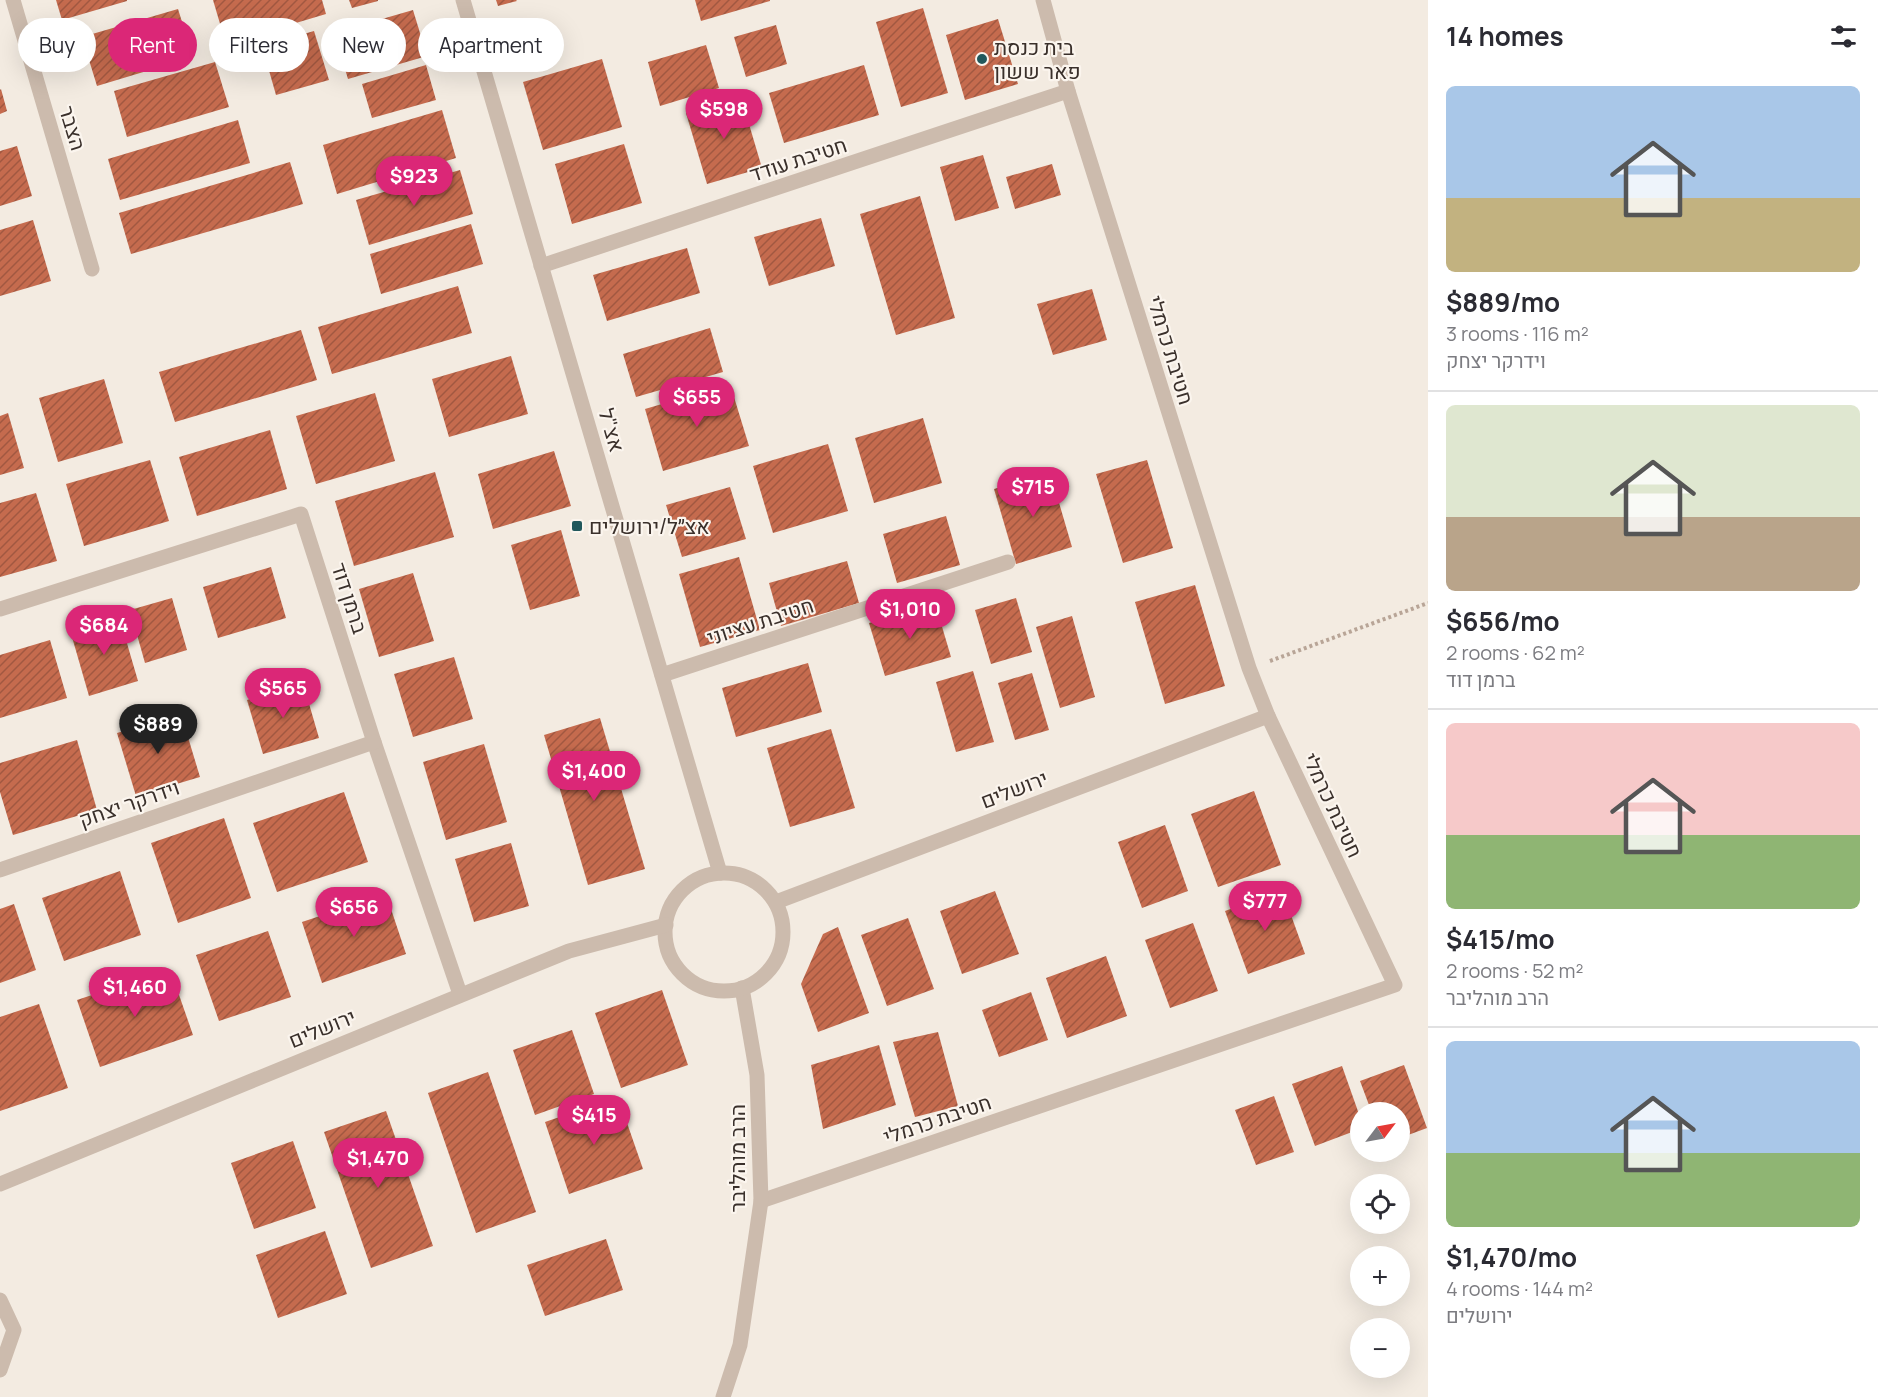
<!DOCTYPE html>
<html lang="en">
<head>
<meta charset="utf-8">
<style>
	body { margin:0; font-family:Manrope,Heebo,sans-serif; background:#f7f7f7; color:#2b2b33; height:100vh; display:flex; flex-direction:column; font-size:22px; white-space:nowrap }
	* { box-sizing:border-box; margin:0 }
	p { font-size:20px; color:#7c7c81 }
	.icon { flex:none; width:33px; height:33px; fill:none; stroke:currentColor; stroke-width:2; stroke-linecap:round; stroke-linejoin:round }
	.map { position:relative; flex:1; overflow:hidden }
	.panel { display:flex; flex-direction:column; background:#fff; width:450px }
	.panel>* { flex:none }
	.top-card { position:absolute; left:18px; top:18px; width:570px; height:54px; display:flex; gap:12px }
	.needle { width:39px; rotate:58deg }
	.fabs { position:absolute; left:1350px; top:1102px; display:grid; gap:12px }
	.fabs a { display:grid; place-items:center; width:60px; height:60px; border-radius:50%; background:#fff; box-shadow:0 6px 24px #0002; font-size:30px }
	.price { position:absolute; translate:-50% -51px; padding:0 14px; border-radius:21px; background:#db2777; color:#fff; font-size:20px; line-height:39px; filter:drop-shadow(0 2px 3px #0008) }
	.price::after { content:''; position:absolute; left:50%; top:36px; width:18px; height:14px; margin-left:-9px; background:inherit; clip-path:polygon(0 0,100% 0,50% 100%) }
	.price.current { background:#222; color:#fff }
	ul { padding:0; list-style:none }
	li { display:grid; align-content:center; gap:12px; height:318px; padding:0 18px }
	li+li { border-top:2px solid #e1e1e2 }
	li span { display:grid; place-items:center; height:186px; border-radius:9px; color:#555 }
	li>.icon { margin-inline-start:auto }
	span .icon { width:108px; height:108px; fill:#fffc; stroke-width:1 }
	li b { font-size:26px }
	h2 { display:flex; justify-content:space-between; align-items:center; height:72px; padding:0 18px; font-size:26px }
	.chip { padding:0 21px; border-radius:27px; background:#fff; box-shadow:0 6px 24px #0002; font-size:21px; line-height:54px }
	.chip.current { background:#db2777; color:#fff }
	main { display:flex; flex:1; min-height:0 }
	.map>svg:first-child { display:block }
</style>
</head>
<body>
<main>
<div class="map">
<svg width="1428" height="1397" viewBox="0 0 1428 1397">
	<defs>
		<pattern id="building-hatch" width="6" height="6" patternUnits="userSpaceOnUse" patternTransform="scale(1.5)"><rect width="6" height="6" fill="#c56b4e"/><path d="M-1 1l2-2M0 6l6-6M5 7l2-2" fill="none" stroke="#a15841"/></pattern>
	</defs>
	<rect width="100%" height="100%" fill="#f3ebe1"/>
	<g fill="url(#building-hatch)">
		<path d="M56,0H127V1L62,20Z"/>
		<path d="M213,0H322L326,14L226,44Z"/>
		<path d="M349,0H378V1L352,8Z"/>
		<path d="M496,0H516L517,1L498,6Z"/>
		<path d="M695,0H770V1L701,21Z"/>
		<path d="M923,8L948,93L901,107L876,22Z"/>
		<path d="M178,9L193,57L97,86L82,37Z"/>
		<path d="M413,10L427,56L348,79L334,33Z"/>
		<path d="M998,19L1018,84L965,100L946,35Z"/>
		<path d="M776,25L787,64L746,77L734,37Z"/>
		<path d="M314,31L329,80L276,95L262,46Z"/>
		<path d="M706,45L719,88L660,106L648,62Z"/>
		<path d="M602,59L622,127L543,150L523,82Z"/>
		<path d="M215,62L229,107L127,137L114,91Z"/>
		<path d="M426,65L436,100L372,118L362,84Z"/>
		<path d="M864,65L879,115L784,143L769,93Z"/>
		<path d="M1,89L7,111L0,114V90Z"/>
		<path d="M741,97L762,168L707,184L686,113Z"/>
		<path d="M442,110L456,158L337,194L323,145Z"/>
		<path d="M238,120L250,163L120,200L108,159Z"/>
		<path d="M624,144L642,203L572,224L555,164Z"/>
		<path d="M17,146L32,196L0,206V151Z"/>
		<path d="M983,155L999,208L955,221L940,167Z"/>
		<path d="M290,162L303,204L131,254L119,213Z"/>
		<path d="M1052,164L1061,195L1015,209L1006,177Z"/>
		<path d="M460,170L473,214L369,245L356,200Z"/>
		<path d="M920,196L955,318L896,335L860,214Z"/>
		<path d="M821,218L835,266L769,286L754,237Z"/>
		<path d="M33,220L51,281L0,296V230Z"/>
		<path d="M471,224L483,264L381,294L370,254Z"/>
		<path d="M687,248L700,293L607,321L593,275Z"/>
		<path d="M458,286L472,333L332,374L318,327Z"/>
		<path d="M1092,289L1107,340L1053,355L1037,304Z"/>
		<path d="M710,328L723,372L636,397L623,354Z"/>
		<path d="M301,330L317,380L175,422L159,372Z"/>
		<path d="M511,356L528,414L449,437L432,379Z"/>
		<path d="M104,379L123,443L58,462L39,398Z"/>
		<path d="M730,384L749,446L663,471L645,409Z"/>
		<path d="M375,393L395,461L316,484L296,416Z"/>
		<path d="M8,413L24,468L0,475V416Z"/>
		<path d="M923,418L942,483L874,503L855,438Z"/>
		<path d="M270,430L287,489L197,516L179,457Z"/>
		<path d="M828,444L848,511L773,533L753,466Z"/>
		<path d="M554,451L571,506L493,529L478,474Z"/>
		<path d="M150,460L169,521L84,546L66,484Z"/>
		<path d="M1147,460L1173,548L1123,563L1096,474Z"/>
		<path d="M435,472L454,537L354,566L335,501Z"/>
		<path d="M1050,472L1072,547L1016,564L994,489Z"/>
		<path d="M730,487L746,539L682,557L666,505Z"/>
		<path d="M36,493L57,561L0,577V503Z"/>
		<path d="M946,516L960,565L897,583L883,534Z"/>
		<path d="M561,530L580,596L530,610L511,545Z"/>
		<path d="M739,557L760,630L700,647L679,574Z"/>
		<path d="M847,561L859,603L781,626L769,583Z"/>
		<path d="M271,567L286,618L218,638L203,587Z"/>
		<path d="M413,573L434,641L379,657L359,589Z"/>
		<path d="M1195,585L1225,686L1165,704L1135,602Z"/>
		<path d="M172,598L187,650L145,663L130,610Z"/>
		<path d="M1016,598L1032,652L991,664L975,610Z"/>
		<path d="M935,603L951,657L885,676L869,623Z"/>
		<path d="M119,616L138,681L89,696L70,630Z"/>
		<path d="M1072,616L1095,697L1060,708L1036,627Z"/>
		<path d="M50,640L67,698L0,718V655Z"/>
		<path d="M454,657L473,719L413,737L394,674Z"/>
		<path d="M808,663L822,712L736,737L722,688Z"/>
		<path d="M973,671L994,742L956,752L936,682Z"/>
		<path d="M1032,673L1049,730L1015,740L998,683Z"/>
		<path d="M303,683L319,738L263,754L247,700Z"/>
		<path d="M181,714L200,777L136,796L117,733Z"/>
		<path d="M600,718L645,869L588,885L544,735Z"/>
		<path d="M831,729L855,808L790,827L767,748Z"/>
		<path d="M77,740L97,810L13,835L0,792V763Z"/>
		<path d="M484,744L507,822L446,840L423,762Z"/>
		<path d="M1254,791L1281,865L1218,887L1191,814Z"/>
		<path d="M344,792L368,862L277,892L253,823Z"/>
		<path d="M224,818L251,898L178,923L151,843Z"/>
		<path d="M1165,825L1188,891L1142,908L1118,842Z"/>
		<path d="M511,843L529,906L474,922L455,859Z"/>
		<path d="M120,871L141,935L64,961L42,898Z"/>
		<path d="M1282,890L1305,954L1248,974L1225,911Z"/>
		<path d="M995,891L1019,954L962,974L940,911Z"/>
		<path d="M386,894L406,954L322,983L302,922Z"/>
		<path d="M14,904L36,970L0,983V909Z"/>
		<path d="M908,918L934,989L887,1006L861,935Z"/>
		<path d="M1193,923L1218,991L1170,1008L1145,940Z"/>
		<path d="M838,927L869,1013L818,1032L801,984L823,934Z"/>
		<path d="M268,931L291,997L219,1021L196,955Z"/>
		<path d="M1106,956L1127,1016L1067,1038L1046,978Z"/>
		<path d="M170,969L193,1035L100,1067L77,1000Z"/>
		<path d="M662,990L688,1065L621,1088L595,1013Z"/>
		<path d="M1031,992L1048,1040L999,1057L982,1010Z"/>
		<path d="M39,1004L68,1088L0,1111V1017Z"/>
		<path d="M572,1030L594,1094L535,1115L513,1050Z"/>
		<path d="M938,1032L958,1106L915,1117L893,1042Z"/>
		<path d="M879,1045L896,1105L823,1129L811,1065Z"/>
		<path d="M1404,1065L1427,1128L1400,1138V1113H1372L1360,1081Z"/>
		<path d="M1342,1066L1360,1117V1129L1315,1146L1292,1084Z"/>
		<path d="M488,1072L536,1212L476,1233L428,1093Z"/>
		<path d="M1274,1096L1294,1152L1256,1165L1235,1110Z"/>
		<path d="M618,1097L643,1169L569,1194L545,1122Z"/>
		<path d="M386,1111L433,1246L371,1268L324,1132Z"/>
		<path d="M293,1141L316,1208L254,1229L231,1163Z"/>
		<path d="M325,1231L347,1294L278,1318L256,1255Z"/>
		<path d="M606,1239L623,1290L545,1316L527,1265Z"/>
	</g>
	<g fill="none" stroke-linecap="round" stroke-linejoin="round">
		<path stroke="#b8a597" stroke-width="4" stroke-dasharray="3 3" stroke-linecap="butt" d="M1270,661L1428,603"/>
		<g stroke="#ccbbad" stroke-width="15">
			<path d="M13,0L92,269"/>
			<path d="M541,266L1068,91"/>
			<path d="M0,609L301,514L374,742L460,994"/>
			<path d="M662,675L1008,562"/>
			<path d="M0,870L374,742"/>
			<path d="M776,902L1268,716"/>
			<path d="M761,1201L1395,985L1268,716L1249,668L1068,91L1043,0"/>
			<path d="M0,1300L14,1330L0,1370"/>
			<path d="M723,1397L740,1345L761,1201L757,1075L742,988"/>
		</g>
		<g stroke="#ccbbad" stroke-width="15">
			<path d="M463,0L720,873"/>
			<circle cx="724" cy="932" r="59"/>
			<path d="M0,1184L569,951L666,925"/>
		</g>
	</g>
	<g fill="#21585c" stroke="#fbf5ee" stroke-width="2">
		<circle cx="982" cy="59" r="6"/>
		<rect x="571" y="520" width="12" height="12" rx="3"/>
	</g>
	<g text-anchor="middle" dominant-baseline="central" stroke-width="4.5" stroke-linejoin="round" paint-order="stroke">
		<g font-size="21" fill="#3a302b" stroke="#fbf5ee" text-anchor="start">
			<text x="994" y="47">בית כנסת<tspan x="994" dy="24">פאר ששון</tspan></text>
			<text x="589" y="526">אצ״ל/ירושלים</text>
		</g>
		<g font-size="21" fill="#3a302b" stroke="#fbf5ee">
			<text transform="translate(73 128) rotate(73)">הצבר</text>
			<text transform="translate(798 159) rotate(-18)">חטיבת עודד</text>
			<text transform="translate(1171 350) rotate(73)">חטיבת כרמלי</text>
			<text transform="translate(612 430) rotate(74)">אצ"ל</text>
			<text transform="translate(350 598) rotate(72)">ברמן דוד</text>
			<text transform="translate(760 621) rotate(-18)">חטיבת עציוני</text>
			<text transform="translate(1014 789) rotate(-21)">ירושלים</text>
			<text transform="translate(129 803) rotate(-19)">וידרקר יצחק</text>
			<text transform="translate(1333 805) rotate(65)">חטיבת כרמלי</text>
			<text transform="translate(322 1028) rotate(-22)">ירושלים</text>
			<text transform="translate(937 1119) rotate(-19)">חטיבת כרמלי</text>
			<text transform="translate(737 1158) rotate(-90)">הרב מוהליבר</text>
		</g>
	</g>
</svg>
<div class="fabs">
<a><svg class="needle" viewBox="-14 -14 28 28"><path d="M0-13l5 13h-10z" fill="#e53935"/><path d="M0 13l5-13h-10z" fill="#7c7c81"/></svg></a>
<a><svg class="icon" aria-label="locate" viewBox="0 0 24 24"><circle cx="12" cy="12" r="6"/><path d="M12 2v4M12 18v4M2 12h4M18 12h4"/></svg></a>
<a>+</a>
<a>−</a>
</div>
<b class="price" style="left:724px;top:140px">$598</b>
<b class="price" style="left:414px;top:207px">$923</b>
<b class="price" style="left:697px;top:428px">$655</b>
<b class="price" style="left:1033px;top:518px">$715</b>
<b class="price" style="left:910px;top:640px">$1,010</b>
<b class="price" style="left:104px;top:656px">$684</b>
<b class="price" style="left:283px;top:719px">$565</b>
<b class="price current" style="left:158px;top:755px">$889</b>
<b class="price" style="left:594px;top:802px">$1,400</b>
<b class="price" style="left:1265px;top:932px">$777</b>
<b class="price" style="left:354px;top:938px">$656</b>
<b class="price" style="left:135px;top:1018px">$1,460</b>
<b class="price" style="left:594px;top:1146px">$415</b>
<b class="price" style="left:378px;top:1189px">$1,470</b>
<div class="top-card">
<a class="chip">Buy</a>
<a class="chip current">Rent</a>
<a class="chip">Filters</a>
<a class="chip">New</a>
<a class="chip">Apartment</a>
</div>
</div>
<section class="panel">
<h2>14 homes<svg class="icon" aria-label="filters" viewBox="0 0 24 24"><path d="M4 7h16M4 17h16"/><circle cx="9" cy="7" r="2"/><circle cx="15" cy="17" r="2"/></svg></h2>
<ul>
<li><span style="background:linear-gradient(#a9c7e8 60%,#c2b280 0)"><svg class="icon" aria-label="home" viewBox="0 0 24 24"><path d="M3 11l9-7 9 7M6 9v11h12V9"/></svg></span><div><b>$889/mo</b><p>3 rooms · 116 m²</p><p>וידרקר יצחק</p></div></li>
<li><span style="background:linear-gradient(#dfe7d0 60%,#b9a48a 0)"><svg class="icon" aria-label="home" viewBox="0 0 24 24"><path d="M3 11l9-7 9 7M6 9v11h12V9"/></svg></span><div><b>$656/mo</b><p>2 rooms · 62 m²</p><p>ברמן דוד</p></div></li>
<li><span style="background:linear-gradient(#f6c9c9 60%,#8fb573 0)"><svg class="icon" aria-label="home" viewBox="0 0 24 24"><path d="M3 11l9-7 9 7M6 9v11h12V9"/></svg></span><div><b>$415/mo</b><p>2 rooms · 52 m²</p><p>הרב מוהליבר</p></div></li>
<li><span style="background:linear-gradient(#a9c7e8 60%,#8fb573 0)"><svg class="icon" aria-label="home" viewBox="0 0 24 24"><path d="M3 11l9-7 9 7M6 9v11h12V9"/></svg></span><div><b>$1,470/mo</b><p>4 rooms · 144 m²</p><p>ירושלים</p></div></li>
</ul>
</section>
</main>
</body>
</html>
